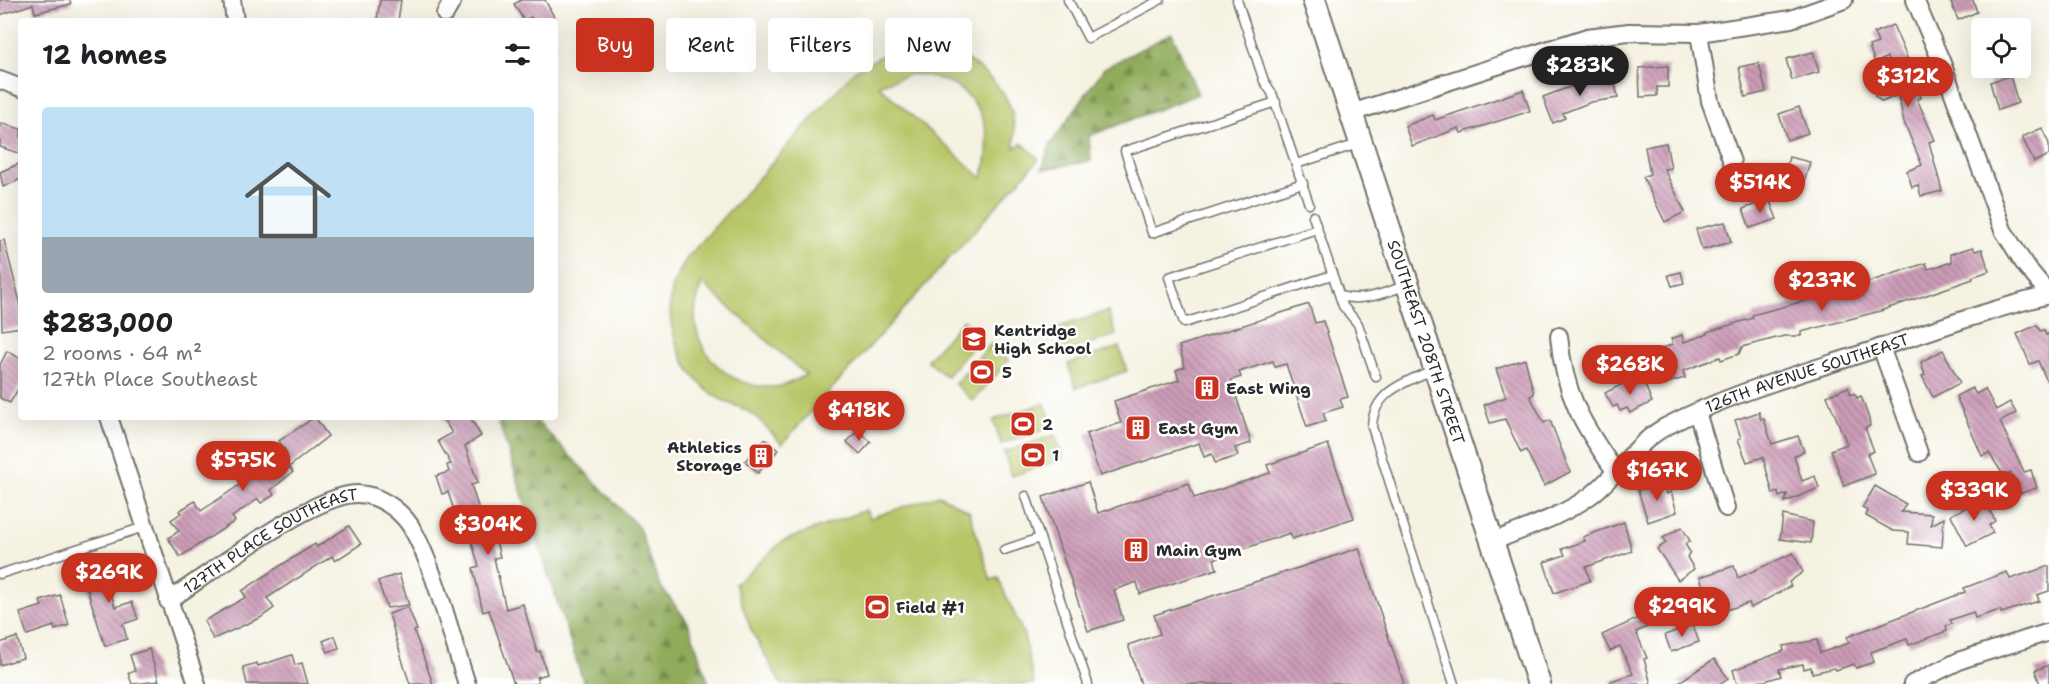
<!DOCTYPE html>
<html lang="en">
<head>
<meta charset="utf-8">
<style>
	body { margin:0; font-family:"Shantell Sans",sans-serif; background:#f2f2f2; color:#202124; height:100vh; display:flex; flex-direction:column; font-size:22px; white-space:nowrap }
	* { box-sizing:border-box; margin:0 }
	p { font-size:20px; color:#757577 }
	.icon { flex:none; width:33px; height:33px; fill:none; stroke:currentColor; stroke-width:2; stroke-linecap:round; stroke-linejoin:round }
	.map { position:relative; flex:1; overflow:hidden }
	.drawer { position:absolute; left:18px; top:18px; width:540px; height:402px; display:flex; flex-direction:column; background:#fff; border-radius:6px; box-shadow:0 6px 24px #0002 }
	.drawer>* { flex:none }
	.guide { position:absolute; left:576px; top:18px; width:570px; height:54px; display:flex; gap:12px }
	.controls { position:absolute; left:1971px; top:18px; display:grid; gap:12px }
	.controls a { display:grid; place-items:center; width:60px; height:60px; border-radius:6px; background:#fff; box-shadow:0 6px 24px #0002; font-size:30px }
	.price { position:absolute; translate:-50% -51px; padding:0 14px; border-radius:21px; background:#c8321e; color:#fff; font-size:20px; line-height:39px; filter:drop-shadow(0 2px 3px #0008) }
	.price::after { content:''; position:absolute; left:50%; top:36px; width:18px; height:14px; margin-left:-9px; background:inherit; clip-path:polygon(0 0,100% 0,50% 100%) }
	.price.current { background:#222; color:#fff }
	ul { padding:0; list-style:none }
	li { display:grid; align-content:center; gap:12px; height:318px; padding:0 24px }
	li+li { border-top:2px solid #e0e0e0 }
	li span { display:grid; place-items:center; height:186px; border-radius:6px; color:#555 }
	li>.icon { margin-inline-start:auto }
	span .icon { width:108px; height:108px; fill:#fffc; stroke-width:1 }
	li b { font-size:26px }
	h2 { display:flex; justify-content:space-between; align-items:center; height:72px; padding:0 24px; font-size:26px }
	.tag { padding:0 21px; border-radius:6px; background:#fff; box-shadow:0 6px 24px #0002; font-size:21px; line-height:54px }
	.tag.current { background:#c8321e; color:#fff }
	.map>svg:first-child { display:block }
</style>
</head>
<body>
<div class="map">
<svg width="2049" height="684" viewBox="0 0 2049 684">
	<defs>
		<pattern id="forest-firs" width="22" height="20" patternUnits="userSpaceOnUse" patternTransform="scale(1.5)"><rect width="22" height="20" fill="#91ab5c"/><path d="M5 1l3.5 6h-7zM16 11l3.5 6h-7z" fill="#778b4c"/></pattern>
		<pattern id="building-back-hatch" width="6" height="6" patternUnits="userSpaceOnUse" patternTransform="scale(1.5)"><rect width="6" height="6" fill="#cc9cb7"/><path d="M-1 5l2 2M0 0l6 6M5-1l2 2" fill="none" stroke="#a67f95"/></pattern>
	</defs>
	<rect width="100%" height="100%" fill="#fff"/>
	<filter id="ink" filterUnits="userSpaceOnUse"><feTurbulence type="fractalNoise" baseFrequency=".0167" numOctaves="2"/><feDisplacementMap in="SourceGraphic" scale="12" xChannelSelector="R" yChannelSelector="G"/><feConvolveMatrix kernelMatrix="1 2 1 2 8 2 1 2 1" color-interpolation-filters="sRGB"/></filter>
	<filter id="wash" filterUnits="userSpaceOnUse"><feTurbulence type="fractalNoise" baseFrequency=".008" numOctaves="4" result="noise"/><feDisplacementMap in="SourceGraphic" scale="24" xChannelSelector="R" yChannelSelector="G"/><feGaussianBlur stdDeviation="1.35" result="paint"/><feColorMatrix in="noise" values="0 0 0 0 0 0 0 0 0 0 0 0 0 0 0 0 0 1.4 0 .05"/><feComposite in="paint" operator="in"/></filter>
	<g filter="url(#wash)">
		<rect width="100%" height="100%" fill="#f5f2e2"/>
		<g fill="url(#forest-firs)" stroke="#5e6b44" stroke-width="1.5">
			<path d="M1172,33L1198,94L1089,136L1091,161L1042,169L1050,145L1104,68Z"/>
			<path d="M497,417H533L639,528L659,584L688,622L709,684H584Z"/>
		</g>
		<g fill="#b7c668" stroke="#71784a" stroke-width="1.5" fill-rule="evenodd">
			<path d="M907,48C919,48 934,46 945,49C967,56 994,78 1006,98C1015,113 1015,132 1015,148L1022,143L1039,159L782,444C772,434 761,420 749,412C738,405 723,403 712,394C680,369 662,323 674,283C677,274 683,266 687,258L854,71L888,52ZM911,74C972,77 1000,122 982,178L878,85ZM702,283L806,375C798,379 788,384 780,386C737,393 695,358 695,315C695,305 699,292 702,283Z"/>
			<path d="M1108,311L1116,335L1064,352L1056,328Z"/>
			<path d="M963,320L982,336L946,377L927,360Z"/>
			<path d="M991,344L1009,360L973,401L955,384Z"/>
			<path d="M1119,347L1127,371L1076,388L1068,364Z"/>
			<path d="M1045,403L1053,427L1001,444L993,420Z"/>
			<path d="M1055,435L1063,459L1011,476L1004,452Z"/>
			<path d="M939,495L969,511L991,580L998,578L1024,635L1034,684H781L751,630L735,584L783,541L866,510L870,518Z"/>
		</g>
		<g id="blocks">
			<g fill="url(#building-back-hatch)">
				<path d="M0,0H70L71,4L35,13L33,4L0,15Z"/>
				<path d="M380,0H401L398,21L377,19Z"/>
				<path d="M521,0H545L554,17L546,21H533L531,17L524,21L514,4Z"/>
				<path d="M1950,0H1973L1977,12L1958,20Z"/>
				<path d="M1893,25L1912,69L1921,98L1917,99L1935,140L1929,142L1942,191L1921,196L1918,185L1912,187L1907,171L1922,165L1904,122L1898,95L1882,102L1875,96L1877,91L1894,83L1887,57L1875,63L1869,46L1878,43L1874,33Z"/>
				<path d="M1813,52L1819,72L1792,80L1786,59Z"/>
				<path d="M1759,63L1766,92L1745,97L1739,67Z"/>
				<path d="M1668,66V87H1657V96L1640,97L1639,68Z"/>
				<path d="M2010,76L2018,103L1998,110L1990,82Z"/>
				<path d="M1614,77L1618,98L1591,102L1563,113L1565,118L1553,123L1543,97L1580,83Z"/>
				<path d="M1523,90L1530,111L1461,133L1459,128L1412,146L1405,126L1433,115L1435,120Z"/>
				<path d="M1799,107L1808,133L1787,140L1779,114Z"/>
				<path d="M0,123L21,129V154L0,147Z"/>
				<path d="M2042,128L2049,144V155L2034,162L2022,137Z"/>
				<path d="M1666,143L1671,168L1664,169L1685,212L1665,222L1643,177L1650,174L1645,147Z"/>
				<path d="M1789,157L1810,162L1802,190L1782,184Z"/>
				<path d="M21,163V179L3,187L0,172Z"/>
				<path d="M1769,199L1777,219L1750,228L1743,209Z"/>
				<path d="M1725,222L1731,242L1702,250L1696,229Z"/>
				<path d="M4,240L19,298L21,327L2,330L0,241Z"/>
				<path d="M1973,247L1975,251L1982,249L1989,271L1972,277L1973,279L1880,311L1801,332V336H1784L1742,347L1739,354L1721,360L1720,357L1683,371L1685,378L1670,382L1659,350L1673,344L1671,339L1682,335L1684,342L1708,334L1707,332L1753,318L1752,315L1838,292L1926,263L1928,269L1952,262L1950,254Z"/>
				<path d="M1681,272L1684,283L1672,286L1668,275Z"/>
				<path d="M1309,304L1315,323L1323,321L1348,397L1340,399L1343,407L1323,413L1326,421L1307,427L1286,364L1275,367L1273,361L1239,372L1241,377L1231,380L1251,443L1235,448L1238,456L1215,463L1212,454L1204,457L1199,443L1100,476L1086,434L1121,423L1114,401L1179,380L1176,370L1185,367L1179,346Z"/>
				<path d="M2037,325L2040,331L2044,330L2046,335L2049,333V386L2038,361L2030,364L2017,334Z"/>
				<path d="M1943,350L1960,383L1933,397L1922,376L1925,375L1921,362Z"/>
				<path d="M7,351L21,359V384L10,403L0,398V365Z"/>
				<path d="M1525,359L1534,394L1530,396L1544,423L1550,420L1570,472L1544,486L1526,450L1521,453L1505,419L1490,423L1484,405L1506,397L1496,369Z"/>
				<path d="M1636,377L1638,383H1644L1652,402L1630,413L1627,408L1620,411L1617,405L1613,407L1605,393Z"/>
				<path d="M1848,387L1851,395L1854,393L1857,398L1861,396L1869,419L1870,426L1865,428L1874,451L1867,454L1875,474L1844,486L1831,450L1847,444L1827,396Z"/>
				<path d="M1972,388L1976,394L1985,389L1996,410L2010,402L2016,413L2000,422L2024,472L2031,470L2037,488L2018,494L2011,473L2004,476L1989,453L1982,456L1956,396Z"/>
				<path d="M1759,412L1761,420L1764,419L1772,444L1798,436L1804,451L1794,456L1802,481L1815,476L1819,488L1785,502L1787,494L1779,497L1778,492L1773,494L1763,457L1747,462L1738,439L1741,438L1735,420Z"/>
				<path d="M315,417L328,436L289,467L293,472L271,490L274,495L261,503L258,499L232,517L235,521L180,557L168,538L179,531L171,520L181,513L179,511L195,501L201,511L287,453L279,441Z"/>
				<path d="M442,417H470L481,436L465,446L478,483L471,485L481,516L489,514L500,557L494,558L506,609L523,604L537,652L540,651L547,674L537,677L538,684H514L489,610L483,612L473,568L479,566L463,514L456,516L448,492L442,494L436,476L449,472L447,465L451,464L438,441L452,433Z"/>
				<path d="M858,430L871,442L860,454L847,442Z"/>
				<path d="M765,439L778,450L758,473L745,461Z"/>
				<path d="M1328,444L1354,518L1292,539L1290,533L1214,559L1217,569L1140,594L1137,582L1114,590L1123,620L1088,631L1043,497L1088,482L1098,513L1189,483L1194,498L1270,473L1267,465Z"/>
				<path d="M1659,483L1661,490L1665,489L1666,494L1671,492L1677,512L1648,522L1638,490Z"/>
				<path d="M1875,486L1906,504L1901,512L1932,514L1931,525L1944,518L1942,547L1908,544L1909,532L1893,531L1866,516L1868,511L1862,508Z"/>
				<path d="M1984,498L1995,521L1989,525L1993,533L1967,546L1951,515Z"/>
				<path d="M1783,515L1813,522L1811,543L1780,539Z"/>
				<path d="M1624,522L1632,551L1586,567L1590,581L1554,593L1544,562L1565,555L1562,549L1585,541L1583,537Z"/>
				<path d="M349,526L361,544L335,561L332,556L267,598L274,608L260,618L213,639L204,621L246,597L242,591L280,566L315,544L317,547Z"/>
				<path d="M1682,527L1690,541L1685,544L1690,552L1687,557L1694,569L1678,580L1657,549L1666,543L1663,538Z"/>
				<path d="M1359,548L1404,684H1141L1128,645L1160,634L1154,615Z"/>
				<path d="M1793,553L1803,572L1789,582L1791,586L1751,608L1749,603L1726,610L1723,602L1711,606L1708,602L1700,577L1734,566L1738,578Z"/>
				<path d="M119,561L124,579L108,583L115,607L132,602L138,619L123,624L127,639L105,646L83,576L101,571L100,566Z"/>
				<path d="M2049,566V591L2037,595L2039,601L2001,613L2000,610L1975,618L1973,612L1950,620L1952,624L1946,626L1947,631L1909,645L1907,639L1871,652L1874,662L1856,668L1854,664L1836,670L1835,668L1812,673L1811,667L1804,669L1803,664L1779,669L1781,676L1765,681L1737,684L1733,670L1784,651L1783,646L1817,640L1820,653L1849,643L1847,637L1965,592L1964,588L2007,572L2010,579Z"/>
				<path d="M399,574L409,605L387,608L378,581Z"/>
				<path d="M60,595L69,625L55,630L54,626L27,635L20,613L42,606L40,601Z"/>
				<path d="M408,607L417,630L414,631L433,684H410L404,666L389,614Z"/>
				<path d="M1649,613L1654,624L1636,632L1647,658L1644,659L1651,684H1611V681L1633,674L1620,646L1610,651L1602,635Z"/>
				<path d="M1693,625L1699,642L1671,652L1665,635Z"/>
				<path d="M335,636L339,648L328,652L323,641Z"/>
				<path d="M17,637L23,658L0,665V643Z"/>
				<path d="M149,649L159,681L132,684L128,673L135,671L130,655Z"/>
				<path d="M292,655L295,665L302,663L308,684H247L243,667L257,663L258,666Z"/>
				<path d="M1714,659L1728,678L1719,684H1676Z"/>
				<path d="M2049,665V684H2040L2035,670Z"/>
			</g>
		</g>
	</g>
	<g filter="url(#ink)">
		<use href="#blocks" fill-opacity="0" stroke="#72716b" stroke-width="1.5"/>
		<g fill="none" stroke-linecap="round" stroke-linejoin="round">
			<g stroke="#72716b" stroke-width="11">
				<g id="lane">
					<path d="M1068,0L1088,38L1160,0"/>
					<path d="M1237,0L1264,81L1272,93L1309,204"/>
					<path d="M1276,102L1125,151L1152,233L1303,183"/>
					<path d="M1296,164L1361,143"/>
					<path d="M1313,216L1343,306L1358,324L1376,377"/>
					<path d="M1317,229L1169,277L1184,323L1332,275"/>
					<path d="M1340,296C1364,303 1385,292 1408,285"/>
					<path d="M1435,369C1406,382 1373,391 1372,427L1454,684"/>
					<path d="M1026,496L1088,684"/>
					<path d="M1004,550L1040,538"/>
					<path d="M0,574L144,527"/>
				</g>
			</g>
			<g stroke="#72716b" stroke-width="20">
				<g id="street">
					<path d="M232,0L235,21"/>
					<path d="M1915,0L1942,63L2003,230L2025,265L2049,294"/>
					<path d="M445,14L453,0"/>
					<path d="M1699,33L1710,101L1732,162"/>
					<path d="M0,80L21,88"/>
					<path d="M1351,113L1587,37L1629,32L1699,33L1791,19L1844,0"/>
					<path d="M1559,336C1564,394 1582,424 1615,471"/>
					<path d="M1881,347L1919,453"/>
					<path d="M1697,412L1726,508"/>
					<path d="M109,417L197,684"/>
					<path id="s1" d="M1492,542C1525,528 1561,517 1590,496C1617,476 1637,441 1667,426C1730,393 1800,374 1867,352C1928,332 1987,310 2049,295"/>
					<path id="s2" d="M168,601C209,574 313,494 357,494C378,494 399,509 410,525C435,566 451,637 467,684"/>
					<path d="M1912,684L1961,660L2049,632"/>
				</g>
			</g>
			<g stroke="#72716b" stroke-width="26">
				<g id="secondary">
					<path id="s3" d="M1314,0L1539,684"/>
				</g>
			</g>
			<use href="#lane" stroke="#fff" stroke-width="8"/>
			<use href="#street" stroke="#fff" stroke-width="16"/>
			<use href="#secondary" stroke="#fff" stroke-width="22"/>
		</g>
	</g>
	<defs>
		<g id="school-square" transform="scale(1.35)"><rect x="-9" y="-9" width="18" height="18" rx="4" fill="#c8321e" stroke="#fff"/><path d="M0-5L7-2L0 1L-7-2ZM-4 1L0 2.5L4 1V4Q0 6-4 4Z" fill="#fff"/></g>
		<g id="stadium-square" transform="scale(1.35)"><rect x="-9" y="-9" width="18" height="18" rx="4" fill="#c8321e" stroke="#fff"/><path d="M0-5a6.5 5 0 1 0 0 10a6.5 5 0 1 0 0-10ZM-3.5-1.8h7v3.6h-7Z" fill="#fff"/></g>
		<g id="building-square" transform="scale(1.35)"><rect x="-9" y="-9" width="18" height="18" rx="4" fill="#c8321e" stroke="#fff"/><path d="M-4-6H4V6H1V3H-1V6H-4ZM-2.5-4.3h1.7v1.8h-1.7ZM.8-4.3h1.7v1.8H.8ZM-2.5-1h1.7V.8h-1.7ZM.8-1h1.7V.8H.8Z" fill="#fff"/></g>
	</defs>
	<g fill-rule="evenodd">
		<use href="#school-square" x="974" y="339"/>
		<use href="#stadium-square" x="982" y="372"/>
		<use href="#building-square" x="1207" y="388"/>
		<use href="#stadium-square" x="1023" y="424"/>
		<use href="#building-square" x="1138" y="428"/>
		<use href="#stadium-square" x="1033" y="455"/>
		<use href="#building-square" x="761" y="456"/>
		<use href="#building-square" x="1136" y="550"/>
		<use href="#stadium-square" x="877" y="607"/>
	</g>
	<g text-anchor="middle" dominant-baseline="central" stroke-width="5" stroke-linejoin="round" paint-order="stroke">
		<g font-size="16" font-weight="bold" fill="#2b2b2b" stroke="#fff" text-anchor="start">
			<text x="994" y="330">Kentridge<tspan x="994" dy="18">High School</tspan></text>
			<text x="1002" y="372">5</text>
			<text x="1226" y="388">East Wing</text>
			<text x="1042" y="424">2</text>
			<text x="1158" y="428">East Gym</text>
			<text x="742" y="447" text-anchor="end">Athletics<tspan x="742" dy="18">Storage</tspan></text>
			<text x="1052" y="455">1</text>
			<text x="1156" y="550">Main Gym</text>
			<text x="896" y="607">Field #1</text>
		</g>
		<g font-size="16" fill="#2b2b2b" stroke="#fff">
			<text stroke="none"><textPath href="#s3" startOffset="360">SOUTHEAST 208TH STREET</textPath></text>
			<text stroke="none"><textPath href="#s1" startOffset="363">126TH AVENUE SOUTHEAST</textPath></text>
			<text stroke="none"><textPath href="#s2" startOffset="120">127TH PLACE SOUTHEAST</textPath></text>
		</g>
	</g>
</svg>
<div class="controls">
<a><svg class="icon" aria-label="locate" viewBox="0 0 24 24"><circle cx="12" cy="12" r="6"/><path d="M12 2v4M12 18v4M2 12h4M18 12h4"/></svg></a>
</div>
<b class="price current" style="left:1580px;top:97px">$283K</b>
<b class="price" style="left:1908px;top:108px">$312K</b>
<b class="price" style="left:1760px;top:214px">$514K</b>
<b class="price" style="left:1822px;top:312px">$237K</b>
<b class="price" style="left:1630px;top:396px">$268K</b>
<b class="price" style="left:859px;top:442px">$418K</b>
<b class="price" style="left:243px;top:492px">$575K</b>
<b class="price" style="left:1657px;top:502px">$167K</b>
<b class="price" style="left:1974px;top:522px">$339K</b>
<b class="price" style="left:488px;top:556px">$304K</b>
<b class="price" style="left:109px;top:604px">$269K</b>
<b class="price" style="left:1682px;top:638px">$299K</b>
<div class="guide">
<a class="tag current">Buy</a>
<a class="tag">Rent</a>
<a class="tag">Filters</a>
<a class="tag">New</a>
</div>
<section class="drawer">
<h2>12 homes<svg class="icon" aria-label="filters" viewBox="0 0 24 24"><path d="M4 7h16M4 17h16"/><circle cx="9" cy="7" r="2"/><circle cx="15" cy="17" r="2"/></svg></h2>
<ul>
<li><span style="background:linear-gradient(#bfe0f5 70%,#9aa5b1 0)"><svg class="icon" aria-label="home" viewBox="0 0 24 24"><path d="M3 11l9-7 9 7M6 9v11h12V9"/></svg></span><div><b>$283,000</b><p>2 rooms · 64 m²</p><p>127th Place Southeast</p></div></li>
</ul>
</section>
</div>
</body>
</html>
